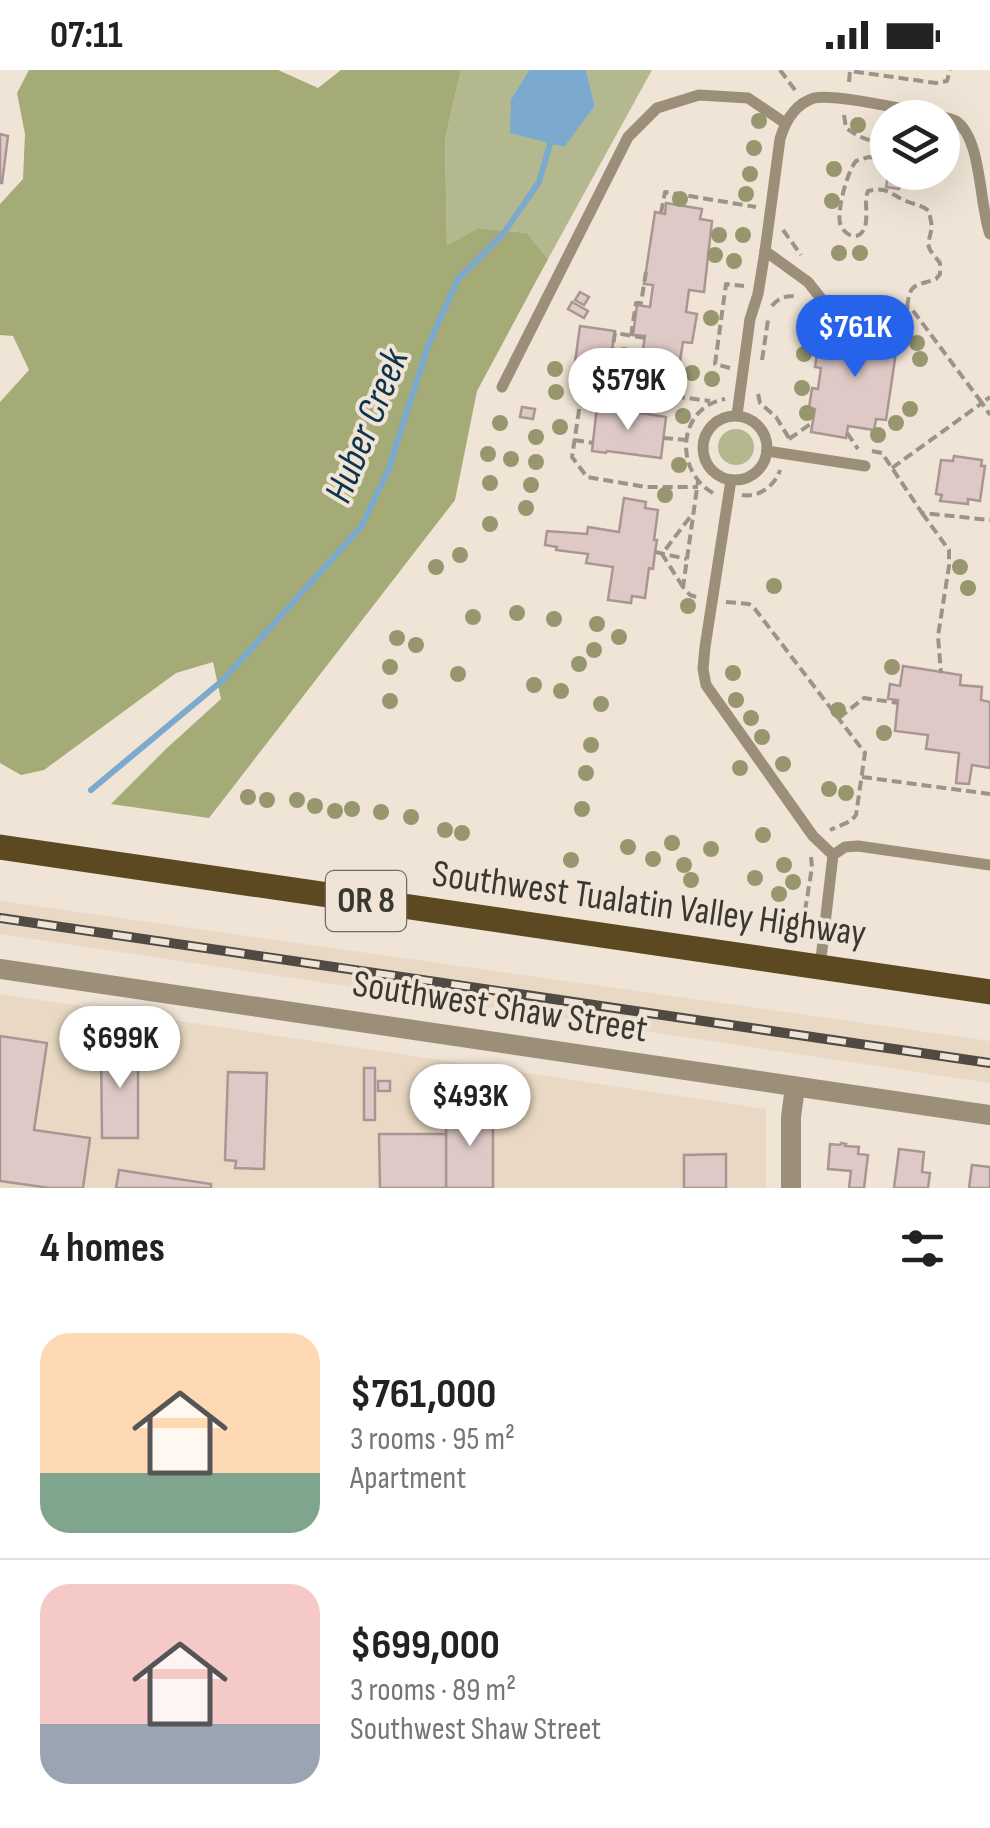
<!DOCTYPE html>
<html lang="en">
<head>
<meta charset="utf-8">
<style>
	body { margin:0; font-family:"Sofia Sans Condensed",sans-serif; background:#f2f2f2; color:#222; height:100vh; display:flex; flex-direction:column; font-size:38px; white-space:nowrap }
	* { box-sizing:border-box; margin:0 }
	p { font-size:32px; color:#767676 }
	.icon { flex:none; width:55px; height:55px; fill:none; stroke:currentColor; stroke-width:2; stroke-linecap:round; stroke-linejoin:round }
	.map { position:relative; height:1118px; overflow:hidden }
	.details { display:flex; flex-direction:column; background:#fff; flex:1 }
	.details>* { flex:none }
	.buttons { position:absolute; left:870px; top:30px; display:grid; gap:20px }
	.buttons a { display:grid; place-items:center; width:90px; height:90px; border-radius:50%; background:#fff; box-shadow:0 10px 40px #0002; font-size:50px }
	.price { position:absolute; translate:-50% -85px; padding:0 22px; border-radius:35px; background:#fff; color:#222; font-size:32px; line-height:65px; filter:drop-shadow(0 2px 5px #0008) }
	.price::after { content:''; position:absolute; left:50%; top:60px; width:30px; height:22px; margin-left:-15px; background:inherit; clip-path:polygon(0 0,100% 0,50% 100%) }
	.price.current { background:#2563eb; color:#fff }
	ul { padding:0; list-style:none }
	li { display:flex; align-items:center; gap:30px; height:250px; padding:0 40px }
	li+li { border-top:2px solid #e0e0e0 }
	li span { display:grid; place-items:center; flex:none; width:280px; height:200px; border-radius:30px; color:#555 }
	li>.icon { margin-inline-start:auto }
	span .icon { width:120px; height:120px; fill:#fffc; stroke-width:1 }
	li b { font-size:42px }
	h2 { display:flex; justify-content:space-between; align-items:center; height:120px; padding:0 40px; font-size:42px }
	.status { display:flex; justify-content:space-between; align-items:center; height:70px; padding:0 50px; background:#fff; direction:ltr }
	.status svg { height:28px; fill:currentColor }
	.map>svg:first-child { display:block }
</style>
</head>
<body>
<div class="status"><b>07:11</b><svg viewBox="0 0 49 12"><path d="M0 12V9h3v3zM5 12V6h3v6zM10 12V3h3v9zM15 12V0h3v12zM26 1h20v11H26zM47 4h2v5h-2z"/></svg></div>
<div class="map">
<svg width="990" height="1118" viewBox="0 0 990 1118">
	<rect width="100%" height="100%" fill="#efe4d5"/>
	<g fill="#e9d9c4">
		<path d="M0,831L990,971V1013L0,864Z"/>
		<path d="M0,924L766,1039V1118H0Z"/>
	</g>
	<g fill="#b3b88e">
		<path d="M461,0H529L511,29L551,72L563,77L595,36L586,0H652L548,189L527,163L478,158L447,177L445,69Z"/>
		<circle cx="736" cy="377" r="18"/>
	</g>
	<path fill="#a4ab76" d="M29,0H278L318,18L341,0H461L445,69L447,176L478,158L527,163L548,189L477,321L455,430L209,748L111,734L167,678L221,629L213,592L176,603L44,700L21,705L0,693V332L29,300L13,266L0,265V134L23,109L25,64L17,23Z"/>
	<path fill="#7baace" d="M529,0H586L595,36L564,77L510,63L511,29Z"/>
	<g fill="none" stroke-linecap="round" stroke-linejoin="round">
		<path stroke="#7baace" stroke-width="6" d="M91,720L223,610L361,457L388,401L428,276L458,209L503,164L539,112L552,67"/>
	</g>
	<g fill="#dec9c7" stroke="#a99693" stroke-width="2.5">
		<path d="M0,64L8,66L2,113H0Z"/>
		<path d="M888,105L901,107L899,119L886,117Z"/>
		<path d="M666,133L702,139L700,149L712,151L704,222L689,220L686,242L697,244L692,273L683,272L679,297L641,292L645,266L633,265L637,235L650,237L653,215L644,214L655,142L665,144Z"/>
		<path d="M580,222L589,227L584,235L575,230Z"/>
		<path d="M572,232L588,241L584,248L568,239Z"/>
		<path d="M858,248L900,255L886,350L876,349L874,360L848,356L846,368L811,362L815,339L809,338L812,318L818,319L821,298L815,297L818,278H823V274L853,279Z"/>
		<path d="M580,256L615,261L610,293L599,291L595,310L573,307Z"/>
		<path d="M597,336L666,347L661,388L607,381L606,383L592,381Z"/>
		<path d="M522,337L535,339L533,349L520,347Z"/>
		<path d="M954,386L982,390L981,396H985L980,431L968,429V434L940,431L942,425L936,424L941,390L953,391Z"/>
		<path d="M624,428L646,432L645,438L658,440L654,470H657L655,482L653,499L649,498L645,528L632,526L631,533L608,530L613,497L586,493L588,484L556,480L557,477L545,475L547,461L587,464L588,457L619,462Z"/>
		<path d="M903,596L961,605L960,615L982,617L981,630L990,632V698L972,695L969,714L956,713L959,683L926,679L928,665L895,661L898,630L888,629L890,614L900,616Z"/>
		<path d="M0,966L47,973L34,1060L90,1068L83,1118H50L0,1111Z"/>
		<path d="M101,975H142V991H138V1068H102Z"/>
		<rect x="364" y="998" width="11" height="52"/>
		<path d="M228,1002L267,1003L264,1099L235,1098L236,1091L225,1090Z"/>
		<rect x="378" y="1011" width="12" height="10"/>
		<rect x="446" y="1040" width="47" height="78"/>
		<path d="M379,1064H446V1118H380Z"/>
		<path d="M841,1073L846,1074L845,1076L859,1077L858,1084L868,1085L864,1118H849L851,1101L828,1099L830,1074L840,1075Z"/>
		<path d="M899,1079L924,1082L922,1102L930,1103L928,1118H894Z"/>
		<path d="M726,1084V1118H684V1085Z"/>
		<path d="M972,1095L990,1097V1118H969Z"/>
		<path d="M119,1100L211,1114V1118H116Z"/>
	</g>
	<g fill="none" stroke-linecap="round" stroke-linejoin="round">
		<g stroke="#9c9489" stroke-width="4" stroke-dasharray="10 5" stroke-linecap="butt">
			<path d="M780,0L795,20"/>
			<path d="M849,12L850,1L936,13L947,11L950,0"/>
			<path d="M844,45L846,58C860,68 870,72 888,73"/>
			<path d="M888,90L869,87L856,91C847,102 837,140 840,153C842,163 856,172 863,161C870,150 863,133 868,121C888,116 891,125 906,131C915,135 920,134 929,141L932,157L928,174L930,180L940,193V204L936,209C915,217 910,211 907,238"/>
			<path d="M661,143L665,122L756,137"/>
			<path d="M783,160L801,185"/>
			<path d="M840,228L911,238L982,333L990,327"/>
			<path d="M772,236C779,227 787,225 799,227"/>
			<path d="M631,266L636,233H641L646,202"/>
			<path d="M645,268L615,263L610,294L664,325L710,331"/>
			<path d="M762,290L768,250"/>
			<path d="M730,298L715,294L726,214L744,216"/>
			<path d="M595,310V316L620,299"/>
			<path d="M595,316L581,327L572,387L587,407L646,417H698"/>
			<path d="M758,324L760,333L776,347L789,368"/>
			<path d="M847,363L858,379"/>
			<path d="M663,368L686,370"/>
			<path d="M789,369L812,353"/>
			<path d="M574,370L593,373"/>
			<path d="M872,381L882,383L922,443L990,450"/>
			<path d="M892,398L982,333L990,345"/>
			<path d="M713,423C673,400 678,337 725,329"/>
			<path d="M742,425C758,428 775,416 780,400"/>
			<path d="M922,443L949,480V496L938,566L941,603"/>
			<path d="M655,482L687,489"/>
			<path d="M683,517L662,484L690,447"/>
			<path d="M696,527L690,525L683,517L698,411"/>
			<path d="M726,532L749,534L755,539L865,683L856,745L851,751L830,760"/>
			<path d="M839,648L864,628L898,633"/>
			<path d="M862,707L990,724"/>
			<path d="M805,841L812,797L811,787"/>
		</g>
		<g stroke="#9b8f7a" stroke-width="11">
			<path d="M765,181L808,212L823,231L842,261"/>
			<path d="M502,317L628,67L657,38L699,25L748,28L785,53"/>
			<path d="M737,345L750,249L758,224L765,181L780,69C785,52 795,34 814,28C836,23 915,42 941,46C946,48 952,49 956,51C982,69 979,135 990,164"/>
			<circle cx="735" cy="378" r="32"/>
			<path d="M767,381L865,396"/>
			<path d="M731,410L705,577L703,599L706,615L813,766L833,785"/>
			<path d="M820,897L833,785L845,777L858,776L990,795"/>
		</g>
		<g stroke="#9b8f7a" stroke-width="20">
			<path d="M0,899L990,1045"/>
			<path d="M791,1118V1047L795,1017"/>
		</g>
		<path stroke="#5d4921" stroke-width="25" d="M0,777L990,922"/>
		<g stroke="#4f4a43" stroke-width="10">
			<path id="rail" d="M0,848L990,993"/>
		</g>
		<use href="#rail" stroke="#efe4d5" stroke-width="6" stroke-dasharray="19" stroke-linecap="butt"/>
	</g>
	<g fill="#98966e">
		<circle cx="759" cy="51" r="8"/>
		<circle cx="858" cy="55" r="8"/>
		<circle cx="754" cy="78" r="8"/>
		<circle cx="834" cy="99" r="8"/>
		<circle cx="750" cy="104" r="8"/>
		<circle cx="746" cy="124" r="8"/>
		<circle cx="680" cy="129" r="8"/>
		<circle cx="832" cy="131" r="8"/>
		<circle cx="719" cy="165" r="8"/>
		<circle cx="743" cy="165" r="8"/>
		<circle cx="839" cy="183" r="8"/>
		<circle cx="860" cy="183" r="8"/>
		<circle cx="715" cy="185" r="8"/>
		<circle cx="734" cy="191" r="8"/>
		<circle cx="711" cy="248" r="8"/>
		<circle cx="819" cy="261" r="8"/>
		<circle cx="917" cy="273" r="8"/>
		<circle cx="804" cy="284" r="8"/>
		<circle cx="624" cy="285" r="8"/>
		<circle cx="920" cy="289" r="8"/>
		<circle cx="555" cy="299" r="8"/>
		<circle cx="602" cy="299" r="8"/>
		<circle cx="656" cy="303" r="8"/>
		<circle cx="692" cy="303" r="8"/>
		<circle cx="674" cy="306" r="8"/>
		<circle cx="712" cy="309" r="8"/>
		<circle cx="802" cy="318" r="8"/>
		<circle cx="556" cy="322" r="8"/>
		<circle cx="645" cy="327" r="8"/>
		<circle cx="910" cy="339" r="8"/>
		<circle cx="807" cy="343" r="8"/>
		<circle cx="683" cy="346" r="8"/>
		<circle cx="500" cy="353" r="8"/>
		<circle cx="896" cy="353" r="8"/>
		<circle cx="560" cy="357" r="8"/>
		<circle cx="878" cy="365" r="8"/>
		<circle cx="536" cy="367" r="8"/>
		<circle cx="488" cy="384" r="8"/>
		<circle cx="511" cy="389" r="8"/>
		<circle cx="536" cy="392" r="8"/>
		<circle cx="679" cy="395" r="8"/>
		<circle cx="490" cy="413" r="8"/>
		<circle cx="531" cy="415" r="8"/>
		<circle cx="665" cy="425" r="8"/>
		<circle cx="526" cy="438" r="8"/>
		<circle cx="490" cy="454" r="8"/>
		<circle cx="460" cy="485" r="8"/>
		<circle cx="436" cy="497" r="8"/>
		<circle cx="960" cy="497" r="8"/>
		<circle cx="774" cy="516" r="8"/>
		<circle cx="968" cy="518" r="8"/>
		<circle cx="688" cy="536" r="8"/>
		<circle cx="517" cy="543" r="8"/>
		<circle cx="473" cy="547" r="8"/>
		<circle cx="554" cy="549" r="8"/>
		<circle cx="597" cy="554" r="8"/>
		<circle cx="619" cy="567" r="8"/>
		<circle cx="397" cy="568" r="8"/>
		<circle cx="416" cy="575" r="8"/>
		<circle cx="594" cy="580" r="8"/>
		<circle cx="579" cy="594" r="8"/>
		<circle cx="390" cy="597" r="8"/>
		<circle cx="892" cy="597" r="8"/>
		<circle cx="733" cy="603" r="8"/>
		<circle cx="458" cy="604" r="8"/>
		<circle cx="534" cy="615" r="8"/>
		<circle cx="561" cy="621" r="8"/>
		<circle cx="736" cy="630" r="8"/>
		<circle cx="390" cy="631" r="8"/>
		<circle cx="601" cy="634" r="8"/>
		<circle cx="838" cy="640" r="8"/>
		<circle cx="751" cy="648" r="8"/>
		<circle cx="884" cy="663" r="8"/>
		<circle cx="762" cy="667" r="8"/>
		<circle cx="591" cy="675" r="8"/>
		<circle cx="783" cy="694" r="8"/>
		<circle cx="740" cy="698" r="8"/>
		<circle cx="586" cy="703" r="8"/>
		<circle cx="829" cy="719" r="8"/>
		<circle cx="846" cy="723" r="8"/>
		<circle cx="248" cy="727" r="8"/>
		<circle cx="267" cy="730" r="8"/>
		<circle cx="297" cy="730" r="8"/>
		<circle cx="315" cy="736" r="8"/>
		<circle cx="352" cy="739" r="8"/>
		<circle cx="582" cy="739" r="8"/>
		<circle cx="335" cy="741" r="8"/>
		<circle cx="381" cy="742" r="8"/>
		<circle cx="411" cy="747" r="8"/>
		<circle cx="445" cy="760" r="8"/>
		<circle cx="462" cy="763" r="8"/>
		<circle cx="763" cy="765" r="8"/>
		<circle cx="672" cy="773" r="8"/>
		<circle cx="628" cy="777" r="8"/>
		<circle cx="711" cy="779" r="8"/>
		<circle cx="653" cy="789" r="8"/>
		<circle cx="571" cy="790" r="8"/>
		<circle cx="684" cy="795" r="8"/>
		<circle cx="784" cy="795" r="8"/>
		<circle cx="755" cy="808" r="8"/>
		<circle cx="691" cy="810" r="8"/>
		<circle cx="793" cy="812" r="8"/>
		<circle cx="779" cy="824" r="8"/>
	</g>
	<g text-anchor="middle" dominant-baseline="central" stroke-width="8" stroke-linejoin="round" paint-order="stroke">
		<rect fill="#efe4d5" stroke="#716b62" stroke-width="2.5" x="326" y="801" width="80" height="60" rx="8"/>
		<g font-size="35" font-weight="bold" fill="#3b3731">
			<text x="366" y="831">OR 8</text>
		</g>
		<g font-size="38" fill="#3b3731" stroke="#efe4d5">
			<text transform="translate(649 834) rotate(8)">Southwest Tualatin Valley Highway</text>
			<text transform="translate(500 937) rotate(9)">Southwest Shaw Street</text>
		</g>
		<g font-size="40" font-style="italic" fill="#0e344d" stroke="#efe4d5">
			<text transform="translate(367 356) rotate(-68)">Huber Creek</text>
		</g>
	</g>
</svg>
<div class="buttons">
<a><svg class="icon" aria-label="layers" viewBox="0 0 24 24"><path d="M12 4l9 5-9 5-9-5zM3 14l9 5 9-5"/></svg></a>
</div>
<b class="price current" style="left:855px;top:310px">$761K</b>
<b class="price" style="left:628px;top:363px">$579K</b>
<b class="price" style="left:120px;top:1021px">$699K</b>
<b class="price" style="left:470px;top:1079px">$493K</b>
</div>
<section class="details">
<h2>4 homes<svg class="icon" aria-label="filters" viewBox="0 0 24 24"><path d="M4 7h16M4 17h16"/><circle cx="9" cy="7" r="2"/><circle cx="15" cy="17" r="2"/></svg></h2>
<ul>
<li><span style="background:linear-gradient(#ffd9b3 70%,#7fa58c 0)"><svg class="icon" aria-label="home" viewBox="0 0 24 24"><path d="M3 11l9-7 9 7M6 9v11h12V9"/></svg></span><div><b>$761,000</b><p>3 rooms · 95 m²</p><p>Apartment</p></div></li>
<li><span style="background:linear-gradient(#f6c9c9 70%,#9aa5b1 0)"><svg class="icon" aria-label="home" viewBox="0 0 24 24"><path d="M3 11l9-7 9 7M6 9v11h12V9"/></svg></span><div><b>$699,000</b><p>3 rooms · 89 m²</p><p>Southwest Shaw Street</p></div></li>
</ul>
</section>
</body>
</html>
